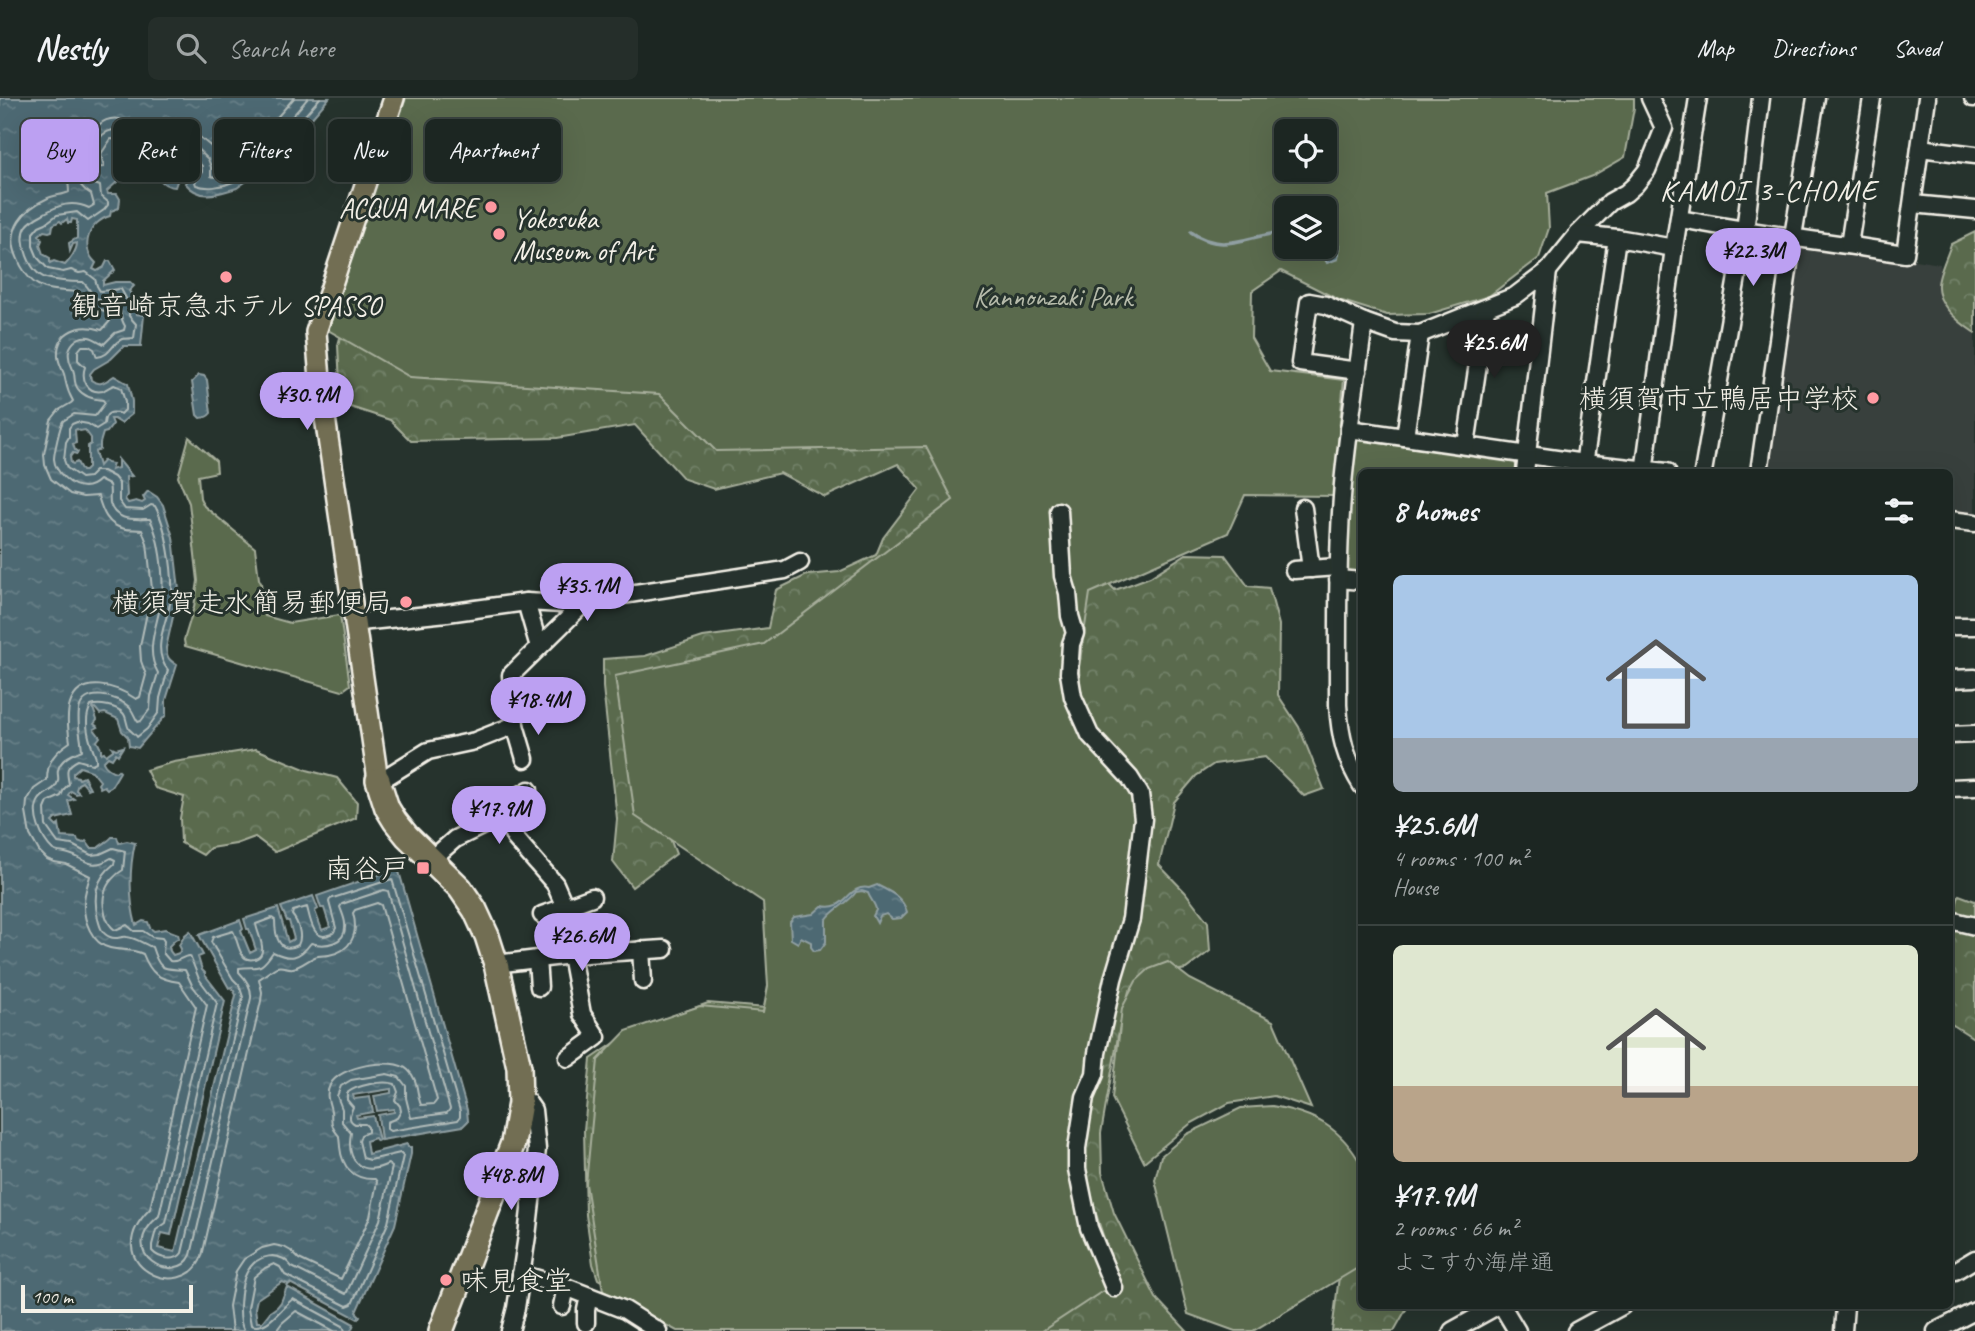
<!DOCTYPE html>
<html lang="en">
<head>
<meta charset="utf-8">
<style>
	body { margin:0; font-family:Caveat,"Klee One",sans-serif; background:#252e2a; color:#f1f3f6; height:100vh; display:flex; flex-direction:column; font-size:26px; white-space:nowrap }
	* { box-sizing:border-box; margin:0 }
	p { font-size:23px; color:#a0a5a5 }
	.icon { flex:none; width:38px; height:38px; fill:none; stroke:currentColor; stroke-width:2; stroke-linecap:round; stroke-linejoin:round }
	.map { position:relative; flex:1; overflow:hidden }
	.panel { position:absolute; left:1358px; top:371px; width:595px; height:840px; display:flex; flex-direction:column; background:#1c2622; border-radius:10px; box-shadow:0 7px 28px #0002,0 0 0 2px #3a4340 }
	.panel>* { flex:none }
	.guide { position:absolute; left:21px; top:21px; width:665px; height:63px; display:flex; gap:14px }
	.controls { position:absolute; left:1274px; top:21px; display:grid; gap:14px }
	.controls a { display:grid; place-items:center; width:63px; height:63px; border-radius:10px; background:#1c2622; box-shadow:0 7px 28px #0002,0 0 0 2px #3a4340; font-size:35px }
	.scale { position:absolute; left:21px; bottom:18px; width:172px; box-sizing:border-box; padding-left:7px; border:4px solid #f4f1e8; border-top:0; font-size:19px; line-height:24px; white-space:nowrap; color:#f4f1e8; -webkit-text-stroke:5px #26332d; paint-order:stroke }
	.price { position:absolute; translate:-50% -60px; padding:0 16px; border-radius:24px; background:#bca0f2; color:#111; font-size:23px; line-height:46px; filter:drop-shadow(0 2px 4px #0008) }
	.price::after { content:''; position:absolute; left:50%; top:42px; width:21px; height:16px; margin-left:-10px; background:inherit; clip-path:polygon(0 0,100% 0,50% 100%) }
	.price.on { background:#222; color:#fff }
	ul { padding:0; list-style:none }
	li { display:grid; align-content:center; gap:14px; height:371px; padding:0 35px }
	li+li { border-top:2px solid #3a4340 }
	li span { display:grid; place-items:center; height:217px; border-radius:10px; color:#555 }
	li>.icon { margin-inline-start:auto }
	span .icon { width:126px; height:126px; fill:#fffc; stroke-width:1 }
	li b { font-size:30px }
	h2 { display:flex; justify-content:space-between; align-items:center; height:84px; padding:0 35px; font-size:30px }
	.pill { padding:0 24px; border-radius:10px; background:#1c2622; box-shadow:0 7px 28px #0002,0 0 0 2px #3a4340; font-size:24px; line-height:63px }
	.pill.on { background:#bca0f2; color:#111 }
	header { display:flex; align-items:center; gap:42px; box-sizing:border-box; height:98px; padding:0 35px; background:#1c2622; border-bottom:2px solid #3a4340 }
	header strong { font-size:33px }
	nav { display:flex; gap:38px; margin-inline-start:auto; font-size:24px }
	.search { width:490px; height:63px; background:#252e2a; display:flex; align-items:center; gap:18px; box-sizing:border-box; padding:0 24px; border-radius:10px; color:#a0a5a5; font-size:26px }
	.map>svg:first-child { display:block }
</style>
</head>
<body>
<header>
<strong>Nestly</strong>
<div class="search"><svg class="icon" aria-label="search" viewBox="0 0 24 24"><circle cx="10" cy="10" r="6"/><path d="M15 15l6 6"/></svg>Search here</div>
<nav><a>Map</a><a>Directions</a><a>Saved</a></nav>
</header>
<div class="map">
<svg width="1975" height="1233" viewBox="0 0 1975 1233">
	<defs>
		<pattern id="forest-crowns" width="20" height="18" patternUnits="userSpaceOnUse" patternTransform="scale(1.75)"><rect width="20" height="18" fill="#5a6b4e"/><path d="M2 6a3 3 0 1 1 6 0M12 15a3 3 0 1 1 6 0" fill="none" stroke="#728168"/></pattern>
		<pattern id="water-ripples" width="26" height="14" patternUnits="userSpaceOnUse" patternTransform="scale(1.75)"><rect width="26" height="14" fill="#4d6973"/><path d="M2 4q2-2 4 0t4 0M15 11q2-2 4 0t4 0" fill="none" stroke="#677f87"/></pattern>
	</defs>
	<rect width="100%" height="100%" fill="#26332d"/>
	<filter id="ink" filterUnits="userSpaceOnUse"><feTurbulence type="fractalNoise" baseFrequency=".0143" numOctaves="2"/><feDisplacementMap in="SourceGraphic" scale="14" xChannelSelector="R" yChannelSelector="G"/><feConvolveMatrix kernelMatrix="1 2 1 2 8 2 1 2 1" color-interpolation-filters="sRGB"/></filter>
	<g filter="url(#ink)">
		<path fill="#393f3c" d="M1804,144L1940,166L1943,196L1953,218L1975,226V418L1950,415V374H1760L1797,150Z"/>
		<g fill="url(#forest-crowns)" stroke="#a7ae9b" stroke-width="2">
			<path d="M1975,134V235C1960,225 1938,208 1938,189C1937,178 1948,157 1951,146Z"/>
			<path d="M660,137L1098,475L1115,492L1150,479L1186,456L1225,457L1248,488L1269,490L1279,527L1278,597L1299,629L1324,691L1304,698L1265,659L1214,666L1196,678L1174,704L1159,767L1185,794L1208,824L1210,853L1186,871L1148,878L1129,893L1120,927L1101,1035L1102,1074L1114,1115L1156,1200L1187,1233H707L670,1221L598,1181L593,1166L586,1117L584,1032L591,961L616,944L672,918L708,905L777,911L848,856L652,694L676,756L632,789L613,764L617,721L603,589V561L645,558L703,539L768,530L776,492L807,477L839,474L876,457L883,440L920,391L898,366L825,399L780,375L714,391L684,381L635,327L557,340L411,343L390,322L341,306L338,247L350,203Z"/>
			<path d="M256,651L307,672L337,680L357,704L356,720L275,754L255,739L236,746L210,750L203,757L181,745L180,720L184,699L155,690L146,672L174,664Z"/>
			<path d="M1959,797L1975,803V941L1950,925V832Z"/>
			<path d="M1361,1148L1362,1208H1408L1394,1233H1332L1340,1171Z"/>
		</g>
		<g fill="#5a6b4e" stroke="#a7ae9b" stroke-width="2" fill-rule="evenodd">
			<path d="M406,0H1634V10L1625,59L1592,78L1547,95L1549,130L1539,160L1489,198L1429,216L1387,217L1339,202L1281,173L1252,193L1251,240L1270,273L1344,282L1333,398L1245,397L1228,435L1090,495L1079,569L1081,609L1096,640L1132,671L1149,701L1133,827L1095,983L1081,1070L1118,1183L1042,1233H677L603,1193L586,1086L598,962L626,933L700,908L763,914L768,888L763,804L635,718L615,578L764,546L953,402L926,349L716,353L659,296L410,279L328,232L363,123ZM1286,33H1325V72H1286ZM1286,110H1325V149H1286Z"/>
			<path d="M189,339L216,363L217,374L198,378L200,400L204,408L255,450L259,481L261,485L265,518L290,525L340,517L350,587L342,593L185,548L184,542L194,509L198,483L189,405L178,379Z"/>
			<path d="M1356,342L1514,363L1517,369V374H1362L1361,481H1346L1347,391L1352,345Z"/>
			<path d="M1168,864L1190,881L1273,923L1311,1010L1274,998L1229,1005L1190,1026L1144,1064L1112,1000L1122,910L1136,883L1149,871Z"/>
			<path d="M1272,1008C1314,1015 1341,1029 1362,1068L1361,1168L1253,1233H1235L1188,1216L1155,1082L1161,1058L1187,1036L1241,1010Z"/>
		</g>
		<g fill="url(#water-ripples)" stroke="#909fa2" stroke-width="2" fill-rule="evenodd">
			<path d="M0,0H329C301,33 273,65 237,90C217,96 200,103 185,85L196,70L186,64L184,57L179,65L182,69L175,89C159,89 154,72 151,60L145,58L144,59L140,57L129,59L132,67L125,73L123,71L118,76V83L107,93L108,96H117L120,101L119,110L111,113L110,118C89,124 79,149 96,165L93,171L97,173L104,169L107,163H110L115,172L103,183V187L115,184H130L134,188L129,193L136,204V216L144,217L141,248H124L111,261L94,271L90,276L91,282C100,289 106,283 114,278L128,286L132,303V316L121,325L114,321H111L113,326L107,334L103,335L100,345V351L95,354L99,368L104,362L107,365L113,366L111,372L118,370V361L132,378L126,379L127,397L125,401L128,405L136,403L142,405L145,403L143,399L148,393L157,399L163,407L173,439L179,492L166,550C167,560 169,562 177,567L166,602V617L138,650L129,648L128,639L122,633L118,621L105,615L100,616L95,610H93L97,622L94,626L98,629L94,631L100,639L97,643L101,651V655L104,654L106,657L113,652L112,649L116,651L123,649L118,657L116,655L112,661L108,659L103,664C105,669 111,673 116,674L118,672L120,674L111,689L107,691L104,688L100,690L98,686L100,683L92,673L80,669L73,675V678L78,679L79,681L84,679L90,690L88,691L82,684L78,686L76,692L79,695L76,696L71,693L68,697L74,701L68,703L72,717L55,721L52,724L57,729L59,726L61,739L77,740L78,743L83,745L86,743L91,750H98C103,745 108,744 112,739H117L119,745L127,743L135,745C129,771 129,802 136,827L143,823L148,824L150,830L154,833L165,831L178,836L179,840L175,842L169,848L170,853L173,857L179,855L181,851L179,847L185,837L190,833L203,857L198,859L202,872L205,875V877L225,903L171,1137L162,1135L158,1150L175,1154L236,897L232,889L229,890L199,837L240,822L243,831L241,833L250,855L256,852L249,831H247L244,821L278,810L288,844L294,841L289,823H287L281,809L313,798L318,811L315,813L322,832L330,829L324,810H321L317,798L398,770L467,1012L468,1023L463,1028L381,1042L378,1017L394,1014V1011L377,1013L374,998L391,995V991L353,997L354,1001L370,999L373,1014L356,1017L357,1020L373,1018L379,1042L377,1043L375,1040L366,1043L368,1056L407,1046L408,1049H411V1056L395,1127L356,1214L360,1218L358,1221L290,1185L287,1189L354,1226L351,1233H0ZM67,121L68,125H71L72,121L77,122V140L69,145L70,153L73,146L77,145C77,152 70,162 65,167L54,163L50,165V160L43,156L40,147L42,142L39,137L44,133L49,134L52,133L53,127L60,123L62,125ZM77,331L80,333L85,332L91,340V346L88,348V370L85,373H82L77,364L73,366L71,365L70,359L73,355L77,356L78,354L75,352L73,346L76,345L75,332ZM282,1184L288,1186L281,1204L277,1209L270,1214L262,1224H257L255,1210L257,1201Z"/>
			<path d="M1329,142L1336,143L1340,148L1338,161L1327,165L1319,150L1325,149V145Z"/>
			<path d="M199,277L204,278L207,282L211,315C208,319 205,320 200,320L197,317L192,284Z"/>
			<path d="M877,787C890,794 902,798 907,814L901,820L892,821L886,816L880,818L877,825L873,818L876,812C876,807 870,801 868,795L862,793L856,794C847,807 835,809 826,822V844L820,852L814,853L811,849V844L801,839L798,845L791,841L790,824L794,819L813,816L822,808C847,814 847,786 869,790Z"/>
		</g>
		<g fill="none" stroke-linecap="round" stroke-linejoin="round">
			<g stroke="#b1bbb9" stroke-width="2">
				<path d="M320,0C298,25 277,51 251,71C245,75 239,81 233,84C222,89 207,91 196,87L195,84L202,74V68L187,53C169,51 176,68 171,78L168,79C149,62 167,46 128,52L120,42L111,41L101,56L104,69L91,70L86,77L89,84L100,88L101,98L108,104V107L104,112L88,123L77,114L57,117L46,125L39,128L33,135V148L38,160L48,171L63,174L71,172L79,175L86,174L95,181L97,188L100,193L121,191L129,206V218L136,226L134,240C130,241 126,240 122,241C111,246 111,258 97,259L94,251L89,248H82L78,253V262L85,269C81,281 87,296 103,293C104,292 113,287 114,287L121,290L125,304V312L121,316C111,313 105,314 104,326L96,331L88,326L77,324L72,326L69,330V339L66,344L64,362L67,370L81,380L89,379L95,373H103L114,379L119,385V403L125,411L143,412L151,407L155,408C166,427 173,471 172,494C170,521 149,549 168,572L160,600L159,614L147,631L137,639C137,638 130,632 129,631C126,626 127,619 123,615C116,608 99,605 91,608C82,623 90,645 96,660V664L92,666L78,662C64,669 67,674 69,686L64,691L61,698L48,704L45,711L46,728L58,745L72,747L91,757L100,756L113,750L125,753L123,772C116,776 107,785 105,794C101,805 105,825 115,832L127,827L134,833H143L152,839L162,840L164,843L163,855L170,863C178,865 183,857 190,858L199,881L217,905L166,1125L156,1132L152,1147V1153C159,1161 176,1164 182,1155L243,899L239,887L233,881L211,844L213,839L233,833C237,840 238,853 244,859C247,862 250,862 255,861C270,856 257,836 256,826L272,820L275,822C275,838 279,857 298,847C303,838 298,824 292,817L293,813L307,809C310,820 313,843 328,837C335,835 333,835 336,830L329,804L330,801L392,781L460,1013V1019L458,1022L390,1033L387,1031V1024L397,1020L401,1013L400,1008L395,1002L398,994L395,986C383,982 357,987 347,995V1002L353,1009C350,1016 347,1022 355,1026H365L368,1029V1034L361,1037L359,1043L363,1060L370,1062L400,1055L403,1058L388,1125L352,1206L347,1208L285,1177L280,1169L274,1166L265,1170L254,1179L248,1210L251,1227C268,1233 281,1209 293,1201L343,1228L345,1233"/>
				<path d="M232,1233L229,1208L236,1173L244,1161L262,1150L274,1147L284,1149L291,1153L299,1161L341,1181L370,1119L377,1084L375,1081C353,1082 342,1069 340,1049C340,1047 339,1040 339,1038C337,1035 334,1033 333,1029C330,1023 332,1019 331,1013C329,1003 325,997 330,987C339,968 393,958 408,972C419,982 416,995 421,1007L434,1006L437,1002L381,807L377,805L355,812L353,815C359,836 351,853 329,857C325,858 322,857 318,858C311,859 303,868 293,870C288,871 281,867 277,869C275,869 262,879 259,881L262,894L261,903L202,1158C184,1208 94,1166 150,1111L196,909L179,884C158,881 151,876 143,856C132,850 122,853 110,850C92,846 83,822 84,805C84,795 88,786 90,778L66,766L54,764L47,761L39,753L30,737L26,714L27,703L34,691L47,682C47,663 55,654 70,644C68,632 66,618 70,606C80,576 117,588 136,601L140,599L146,577L141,563L140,548L152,491L147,445L142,432C137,431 131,432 125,431C107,428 102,412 98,398L83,399L70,396L51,381L45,367L44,356L51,322L59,312L71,305L73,303C66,291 67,288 64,276C62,270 59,266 58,259C56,232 81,225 102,232L110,223L108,214L89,208L77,194C65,192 51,194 40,188C29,183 21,170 17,159C5,131 24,111 48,100C55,97 63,97 69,94C69,83 64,73 72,62C75,57 80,55 83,50C92,33 102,15 124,22C130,24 133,29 138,31C148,33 156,34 165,38L180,33L196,36L214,51L221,65L225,66L265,33L294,0"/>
				<path d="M244,1233C237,1220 240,1186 247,1174C257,1156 280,1152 292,1169L346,1196L380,1122L392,1069L388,1066C361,1079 346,1063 351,1035L342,1024V1011L337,998L341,988L351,982L387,976L399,979L406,988V1000L411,1020L447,1015L450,1011L388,793L384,792L342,806L340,809C342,815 345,821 345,826C347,846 325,849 311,845C299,861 290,862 273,854C259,875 258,867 239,870V874C246,881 252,889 251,900L191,1157C176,1189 113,1156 159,1118L207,907L192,887L185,872C163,870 160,874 152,849C144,846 136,840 127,839C121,838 116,842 110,839C102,836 100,829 98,821C93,799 95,781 114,766L115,762L111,760C90,773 87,761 69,756C64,754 58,755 53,752C42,742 30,716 39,702C44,694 56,693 58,683C59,679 57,676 58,672C61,660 73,656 82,652C81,639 77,626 79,613C82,588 119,598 130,610C134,615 135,620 138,624L141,623L150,611L151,598L158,575C143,549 160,524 162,496C164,476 159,438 150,421C135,421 115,424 110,405C109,398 111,393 109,387L99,382C95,386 90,389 84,389C71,389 55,374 54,361C54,355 60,328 63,323L74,316L95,318L105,305L103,302C93,301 84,299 78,291C74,286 75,281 74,275C73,269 69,265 69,259C67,248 77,237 89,239C95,240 99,244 104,246L115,235L124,232L125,228C119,219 122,210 115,201C88,203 98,199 83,184C72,184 57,183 46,180C30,175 18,143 26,129C31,122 37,119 43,116C58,107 72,102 89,110L94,107L91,96C73,85 73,70 91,60C94,44 103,30 120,32L132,42L151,43L165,52L178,44L191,45L208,61L211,69V78C237,87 292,19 308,0"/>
				<path d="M276,1233L282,1225L296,1213L334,1233"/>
			</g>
			<g stroke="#909fa2" stroke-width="3.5">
				<path d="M1191,134C1224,158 1251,135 1286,134"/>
				<path d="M1314,149L1319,150"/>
			</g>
			<g stroke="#f4f1e8" stroke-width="21">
				<g id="minor">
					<path d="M1973,0H1975"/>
					<path d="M1920,50L1975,57"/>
					<path d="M1913,106L1975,112"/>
					<path d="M1680,121C1755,135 1830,144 1905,156L1927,0"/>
					<path d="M1578,136L1610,104L1626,95L1635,87L1647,72L1664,30L1650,0"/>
					<path d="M1849,147L1872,0"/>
					<path d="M1358,273L1300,265L1309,204L1326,207L1364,224L1395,235L1420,236L1515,198L1548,173L1578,136L1617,140L1674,150"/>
					<path d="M1349,331L1584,365L1667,374"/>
					<path d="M1405,339L1420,236"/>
					<path d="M1466,347L1486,211"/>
					<path d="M1525,374L1548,173"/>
					<path d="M1583,374L1617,140"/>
					<path d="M1644,374L1674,150L1698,0"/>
					<path d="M1703,374L1745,133L1761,0"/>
					<path d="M1759,374L1793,138L1816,0"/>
					<path d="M1303,410L1311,471"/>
					<path d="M1059,413L1063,478L1068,495L1070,518L1075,535L1071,546L1069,575L1073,599L1090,637L1130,680L1140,696L1143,721L1131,821L1113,881L1097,955L1095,976L1085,999L1077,1050V1071L1089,1130L1114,1190"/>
					<path d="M1950,422L1975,425"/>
					<path d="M1294,472L1338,469"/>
					<path d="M1338,481L1362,483"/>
					<path d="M526,504L539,549"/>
					<path d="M360,524L447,515L526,504L582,507L603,500L785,472L800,464"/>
					<path d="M1950,528H1975"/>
					<path d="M1950,581L1975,580"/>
					<path d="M515,627L525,661"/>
					<path d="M1950,637L1975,636"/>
					<path d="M378,682L383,681L428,653L475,643L515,627L511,577L582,507"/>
					<path d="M1362,688C1345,661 1340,638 1338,607C1338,538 1337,468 1342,399C1346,340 1357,282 1364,224"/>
					<path d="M1950,690L1975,689"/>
					<path d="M504,717L505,706L529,692"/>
					<path d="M432,761L455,741L504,717L515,740L555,786L565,809L542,817"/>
					<path d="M565,809L592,799"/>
					<path d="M1950,822L1975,828"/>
					<path d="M641,852L643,883"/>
					<path d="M537,861L539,889"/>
					<path d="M496,866L571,857L664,851"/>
					<path d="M568,960L597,939L582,916L571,857"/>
					<path d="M1950,1173H1955L1975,1161"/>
					<path d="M521,1176L566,1189L625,1212L658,1233"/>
					<path d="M562,1208L566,1189"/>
					<path d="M1502,1208L1517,1233"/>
					<path d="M586,1225V1212L589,1198"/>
					<path d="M510,1233L516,1210L527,1138L537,1051L533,1012L520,993"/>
					<path d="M1452,1233L1497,1208"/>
					<path d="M1576,1233L1622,1208"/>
					<path d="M1843,1233L1845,1208"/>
					<path d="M1936,1233L1975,1213"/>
				</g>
			</g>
			<g stroke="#f4f1e8" stroke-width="24">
				<path id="major" d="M378,682L321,292L316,234L394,0"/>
			</g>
			<g stroke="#f4f1e8" stroke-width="28">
				<path id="highway" d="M378,682L387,710L395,723L407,738L460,790L475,812L487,838L496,866L519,969L520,1005L513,1045L441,1233"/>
			</g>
			<use href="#minor" stroke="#26332d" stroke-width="16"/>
			<use href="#major" stroke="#726e52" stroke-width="19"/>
			<use href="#highway" stroke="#726e52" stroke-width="23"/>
		</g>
	</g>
	<g fill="#ff9aa2" stroke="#26332d" stroke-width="2.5">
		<circle cx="491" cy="109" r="7"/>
		<circle cx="499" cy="136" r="7"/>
		<circle cx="226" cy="179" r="7"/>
		<circle cx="1873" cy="300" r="7"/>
		<circle cx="406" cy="504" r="7"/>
		<rect x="416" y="763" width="14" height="14" rx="3.5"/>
		<circle cx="446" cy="1182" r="7"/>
	</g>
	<g text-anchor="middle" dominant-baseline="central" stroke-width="6" stroke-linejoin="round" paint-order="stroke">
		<g font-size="28" fill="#f4f1e8" stroke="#26332d" text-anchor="end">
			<text x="477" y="109">ACQUA MARE</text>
			<text x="513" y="120" text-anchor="start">Yokosuka<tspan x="513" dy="32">Museum of Art</tspan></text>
			<text x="226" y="207" text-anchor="middle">観音崎京急ホテル SPASSO</text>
			<text x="1859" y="300">横須賀市立鴨居中学校</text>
			<text x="392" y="504">横須賀走水簡易郵便局</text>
			<text x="409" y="770">南谷戸</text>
			<text x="460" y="1182" text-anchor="start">味見食堂</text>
		</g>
		<g font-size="28" fill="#b6bbaa" stroke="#26332d">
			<text x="1053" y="198">Kannonzaki Park</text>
		</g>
		<g font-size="30" letter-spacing="2" fill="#f4f1e8" stroke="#26332d">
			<text x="1769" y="92">KAMOI 3-CHOME</text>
		</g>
	</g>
</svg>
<div class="controls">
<a><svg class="icon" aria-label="locate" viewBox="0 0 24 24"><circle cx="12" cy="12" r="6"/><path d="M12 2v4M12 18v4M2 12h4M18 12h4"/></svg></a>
<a><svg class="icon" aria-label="layers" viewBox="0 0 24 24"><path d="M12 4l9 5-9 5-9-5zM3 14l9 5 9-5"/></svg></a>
</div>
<div class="scale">100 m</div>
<b class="price" style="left:1753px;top:190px">¥22.3M</b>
<b class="price on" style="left:1494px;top:282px">¥25.6M</b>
<b class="price" style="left:307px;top:334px">¥30.9M</b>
<b class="price" style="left:587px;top:525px">¥35.1M</b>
<b class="price" style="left:538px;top:639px">¥18.4M</b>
<b class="price" style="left:499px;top:748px">¥17.9M</b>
<b class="price" style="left:582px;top:875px">¥26.6M</b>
<b class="price" style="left:511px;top:1114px">¥48.8M</b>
<div class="guide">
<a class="pill on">Buy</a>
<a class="pill">Rent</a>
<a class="pill">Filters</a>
<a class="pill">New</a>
<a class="pill">Apartment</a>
</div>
<section class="panel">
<h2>8 homes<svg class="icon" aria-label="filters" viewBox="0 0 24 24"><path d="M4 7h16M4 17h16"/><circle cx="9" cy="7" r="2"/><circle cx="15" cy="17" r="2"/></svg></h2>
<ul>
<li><span style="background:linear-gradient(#a9c7e8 75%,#9aa5b1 0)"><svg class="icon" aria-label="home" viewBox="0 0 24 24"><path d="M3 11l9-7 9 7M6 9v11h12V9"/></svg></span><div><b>¥25.6M</b><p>4 rooms · 100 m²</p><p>House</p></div></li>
<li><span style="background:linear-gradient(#dfe7d0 65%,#b9a48a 0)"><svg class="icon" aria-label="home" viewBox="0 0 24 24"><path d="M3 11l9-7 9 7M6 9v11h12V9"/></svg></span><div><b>¥17.9M</b><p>2 rooms · 66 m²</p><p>よこすか海岸通</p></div></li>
</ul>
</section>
</div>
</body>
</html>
